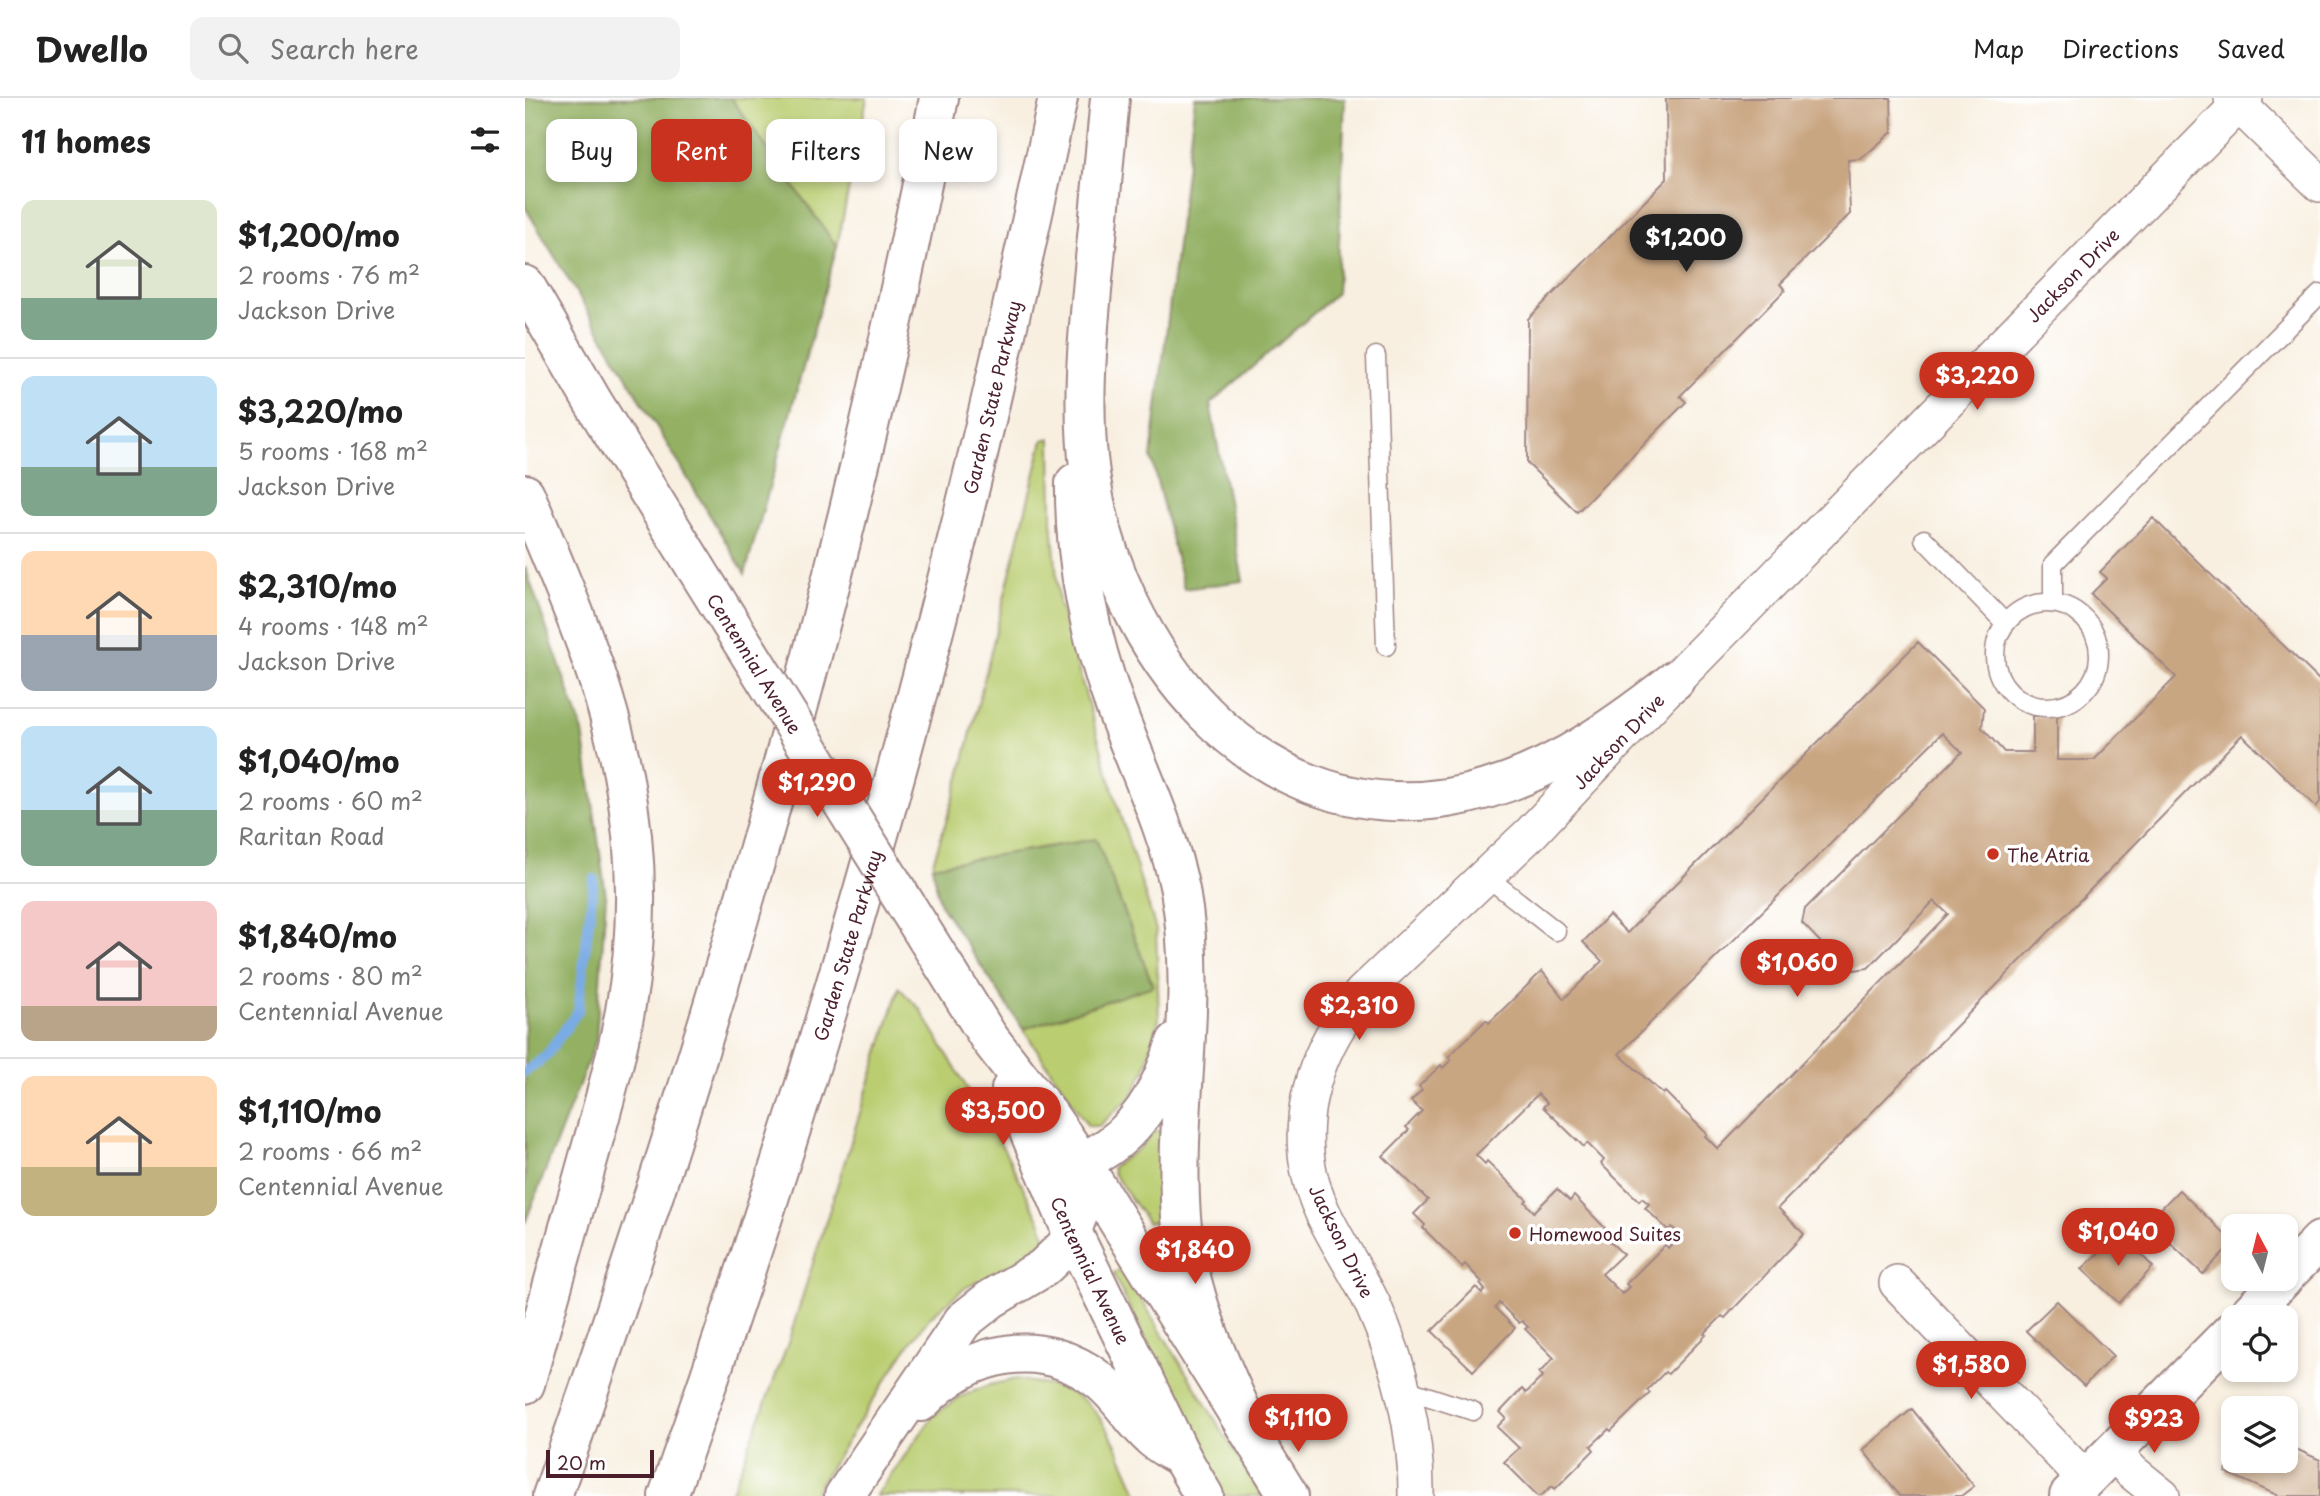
<!DOCTYPE html>
<html lang="en">
<head>
<meta charset="utf-8">
<style>
	body { margin:0; font-family:"Playpen Sans",sans-serif; background:#f2f2f2; color:#222; height:100vh; display:flex; flex-direction:column; font-size:26px; white-space:nowrap }
	* { box-sizing:border-box; margin:0 }
	p { font-size:23px; color:#767676 }
	.icon { flex:none; width:38px; height:38px; fill:none; stroke:currentColor; stroke-width:2; stroke-linecap:round; stroke-linejoin:round }
	.map { position:relative; flex:1; overflow:hidden }
	.drawer { display:flex; flex-direction:column; background:#fff; width:525px }
	.drawer>* { flex:none }
	.top-card { position:absolute; left:21px; top:21px; width:665px; height:63px; display:flex; gap:14px }
	.needle { width:46px; rotate:353deg }
	.tools { position:absolute; left:1696px; top:1116px; display:grid; gap:14px }
	.tools a { display:grid; place-items:center; width:77px; height:77px; border-radius:14px; background:#fff; box-shadow:0 4px 10px #0003; font-size:35px }
	.scale { position:absolute; left:21px; bottom:18px; width:108px; box-sizing:border-box; padding-left:7px; border:4px solid #4a1f2b; border-top:0; font-size:19px; line-height:24px; white-space:nowrap; color:#4a1f2b; -webkit-text-stroke:5px #fff; paint-order:stroke }
	.price { position:absolute; translate:-50% -60px; padding:0 16px; border-radius:24px; background:#c8321e; color:#fff; font-size:23px; line-height:46px; filter:drop-shadow(0 2px 4px #0008) }
	.price::after { content:''; position:absolute; left:50%; top:42px; width:21px; height:16px; margin-left:-10px; background:inherit; clip-path:polygon(0 0,100% 0,50% 100%) }
	.price.active { background:#222; color:#fff }
	ul { padding:0; list-style:none }
	li { display:flex; align-items:center; gap:21px; height:175px; padding:0 21px }
	li+li { border-top:2px solid #e0e0e0 }
	li span { display:grid; place-items:center; flex:none; width:196px; height:140px; border-radius:14px; color:#555 }
	li>.icon { margin-inline-start:auto }
	span .icon { width:84px; height:84px; fill:#fffc; stroke-width:1 }
	li b { font-size:30px }
	h2 { display:flex; justify-content:space-between; align-items:center; height:84px; padding:0 21px; font-size:30px }
	.pill { padding:0 24px; border-radius:14px; background:#fff; box-shadow:0 4px 10px #0003; font-size:24px; line-height:63px }
	.pill.active { background:#c8321e; color:#fff }
	header { display:flex; align-items:center; gap:42px; box-sizing:border-box; height:98px; padding:0 35px; background:#fff; border-bottom:2px solid #e0e0e0 }
	header strong { font-size:33px }
	nav { display:flex; gap:38px; margin-inline-start:auto; font-size:24px }
	.search { width:490px; height:63px; background:#f2f2f2; display:flex; align-items:center; gap:18px; box-sizing:border-box; padding:0 24px; border-radius:14px; color:#767676; font-size:26px }
	main { display:flex; flex:1; min-height:0 }
	.map>svg:first-child { display:block }
</style>
</head>
<body>
<header>
<strong>Dwello</strong>
<div class="search"><svg class="icon" aria-label="search" viewBox="0 0 24 24"><circle cx="10" cy="10" r="6"/><path d="M15 15l6 6"/></svg>Search here</div>
<nav><a>Map</a><a>Directions</a><a>Saved</a></nav>
</header>
<main>
<section class="drawer">
<h2>11 homes<svg class="icon" aria-label="filters" viewBox="0 0 24 24"><path d="M4 7h16M4 17h16"/><circle cx="9" cy="7" r="2"/><circle cx="15" cy="17" r="2"/></svg></h2>
<ul>
<li><span style="background:linear-gradient(#dfe7d0 70%,#7fa58c 0)"><svg class="icon" aria-label="home" viewBox="0 0 24 24"><path d="M3 11l9-7 9 7M6 9v11h12V9"/></svg></span><div><b>$1,200/mo</b><p>2 rooms · 76 m²</p><p>Jackson Drive</p></div></li>
<li><span style="background:linear-gradient(#bfe0f5 65%,#7fa58c 0)"><svg class="icon" aria-label="home" viewBox="0 0 24 24"><path d="M3 11l9-7 9 7M6 9v11h12V9"/></svg></span><div><b>$3,220/mo</b><p>5 rooms · 168 m²</p><p>Jackson Drive</p></div></li>
<li><span style="background:linear-gradient(#ffd9b3 60%,#9aa5b1 0)"><svg class="icon" aria-label="home" viewBox="0 0 24 24"><path d="M3 11l9-7 9 7M6 9v11h12V9"/></svg></span><div><b>$2,310/mo</b><p>4 rooms · 148 m²</p><p>Jackson Drive</p></div></li>
<li><span style="background:linear-gradient(#bfe0f5 60%,#7fa58c 0)"><svg class="icon" aria-label="home" viewBox="0 0 24 24"><path d="M3 11l9-7 9 7M6 9v11h12V9"/></svg></span><div><b>$1,040/mo</b><p>2 rooms · 60 m²</p><p>Raritan Road</p></div></li>
<li><span style="background:linear-gradient(#f6c9c9 75%,#b9a48a 0)"><svg class="icon" aria-label="home" viewBox="0 0 24 24"><path d="M3 11l9-7 9 7M6 9v11h12V9"/></svg></span><div><b>$1,840/mo</b><p>2 rooms · 80 m²</p><p>Centennial Avenue</p></div></li>
<li><span style="background:linear-gradient(#ffd9b3 65%,#c2b280 0)"><svg class="icon" aria-label="home" viewBox="0 0 24 24"><path d="M3 11l9-7 9 7M6 9v11h12V9"/></svg></span><div><b>$1,110/mo</b><p>2 rooms · 66 m²</p><p>Centennial Avenue</p></div></li>
</ul>
</section>
<div class="map">
<svg width="1795" height="1398" viewBox="0 0 1795 1398">
	<rect width="100%" height="100%" fill="#fff"/>
	<filter id="ink" filterUnits="userSpaceOnUse"><feTurbulence type="fractalNoise" baseFrequency=".0143" numOctaves="2"/><feDisplacementMap in="SourceGraphic" scale="14" xChannelSelector="R" yChannelSelector="G"/><feConvolveMatrix kernelMatrix="1 2 1 2 8 2 1 2 1" color-interpolation-filters="sRGB"/></filter>
	<filter id="wash" filterUnits="userSpaceOnUse"><feTurbulence type="fractalNoise" baseFrequency=".00686" numOctaves="4" result="noise"/><feDisplacementMap in="SourceGraphic" scale="28" xChannelSelector="R" yChannelSelector="G"/><feGaussianBlur stdDeviation="1.57" result="paint"/><feColorMatrix in="noise" values="0 0 0 0 0 0 0 0 0 0 0 0 0 0 0 0 0 1.4 0 .05"/><feComposite in="paint" operator="in"/></filter>
	<g filter="url(#wash)">
		<rect width="100%" height="100%" fill="#f8efe0"/>
		<g fill="#bacd71" stroke="#82764e" stroke-width="2">
			<path d="M206,0H342L312,149Z"/>
			<path d="M526,340L527,423L534,504L592,706L631,832L634,921L620,972L606,999L574,1028H563L498,931L628,888L571,741L407,768L435,679L518,342Z"/>
			<path d="M374,890L395,911L482,1057L517,1127L521,1142L520,1150L440,1190L405,1219L379,1254L287,1398H205L262,1248Z"/>
			<path d="M630,1032L637,1034L631,1123L623,1125L588,1075L587,1069L615,1050Z"/>
			<path d="M597,1170L737,1398H696L588,1176Z"/>
			<path d="M492,1281C513,1285 536,1288 555,1300C583,1318 600,1369 614,1398H351L409,1317L437,1298L464,1287Z"/>
		</g>
		<g fill="#93b063" stroke="#6e6847" stroke-width="2">
			<path d="M0,0H206L312,149L220,476L0,109Z"/>
			<path d="M670,0H820L812,195L685,306L718,483L659,491L626,359Z"/>
			<path d="M0,469L58,634L81,798L71,943L0,1125Z"/>
			<path d="M571,741L628,888L498,931L415,806L407,768Z"/>
		</g>
		<g fill="none" stroke-linecap="round" stroke-linejoin="round">
			<path stroke="#79abe5" stroke-width="10" d="M0,974L21,958L53,913L69,781"/>
		</g>
		<g id="blocks">
			<g fill="#c9a682" fill-rule="evenodd">
				<path d="M1141,0H1366L1367,34L1336,61L1323,62L1325,116L1255,186L1260,192L1155,298L1161,304L1052,414L1002,365L1003,221L1142,81Z"/>
				<path d="M1628,420L1795,583V704L1791,709L1717,637L1253,1110L1279,1136L1200,1220L1197,1218L1179,1236L1181,1237L1143,1276L1140,1274L1122,1292L1125,1295L1086,1333L1084,1331L1066,1348L1069,1352L1030,1391L1027,1388L1016,1398H1013L979,1364L994,1350L972,1329L981,1320L975,1314L997,1291L1001,1295L1018,1278L1014,1275L1029,1260L1000,1231L1003,1229L997,1223L994,1225L974,1205L970,1210L990,1230L948,1273L907,1233L951,1189L957,1195L960,1192L955,1186L957,1184L940,1166L937,1169L898,1130L900,1127L889,1116L903,1102L858,1058L884,1032L881,1029L897,1013L886,1003L897,992L894,988L916,967L918,970L926,962L923,959L961,922L964,925L1017,873L1039,901L1077,863L1058,844L1084,817L1102,835L1393,544L1459,610L1457,630L1479,654H1508V618H1532V662H1569L1651,579L1566,496L1582,480L1575,474ZM1417,635L1437,654L1280,811L1277,825L1323,873L1343,870L1409,803L1423,816L1193,1051L1180,1038L1182,1036L1140,994L1138,996L1094,956ZM1013,996L1022,1005L1018,1009L1059,1049L1062,1045L1079,1062L1076,1066L1114,1103L1117,1100L1124,1106L1120,1110L1143,1132L1147,1129L1155,1137L1143,1150L1140,1147L1101,1186L1104,1189L1097,1196L1077,1176L1098,1156L1075,1134L1080,1130L1049,1098L1045,1103L1032,1091L1009,1114L1000,1104L1002,1102L962,1063L960,1066L951,1057Z"/>
				<path d="M1654,1092L1708,1144L1678,1176L1623,1124Z"/>
				<path d="M1595,1134L1628,1169L1594,1205L1557,1171Z"/>
				<path d="M1532,1203L1588,1258L1559,1288L1501,1233Z"/>
				<path d="M1387,1311L1449,1388L1436,1398H1375L1338,1352Z"/>
				<path d="M1760,1346L1795,1362V1398H1754L1700,1374L1708,1359V1363H1760Z"/>
			</g>
		</g>
	</g>
	<g filter="url(#ink)">
		<use href="#blocks" fill-opacity="0" stroke="#a18786" stroke-width="2"/>
		<g fill="none" stroke-linecap="round" stroke-linejoin="round">
			<g stroke="#a18786" stroke-width="21">
				<g id="lane">
					<path d="M851,258L861,548"/>
					<path d="M1399,441L1480,525"/>
					<circle cx="1522" cy="557" r="52"/>
					<path d="M1528,505V466L1795,196"/>
					<path d="M962,779L1031,833"/>
					<path d="M877,1290L948,1313"/>
				</g>
			</g>
			<g stroke="#a18786" stroke-width="38">
				<g id="street">
					<path d="M1707,0L1795,86"/>
					<path d="M1372,1185L1560,1381"/>
					<path d="M1588,1353L1606,1373L1637,1398"/>
					<path id="s1" d="M891,1398C892,1333 874,1266 848,1207C833,1175 812,1145 797,1113C762,1037 785,957 837,895L1006,735L1150,582L1720,0"/>
				</g>
			</g>
			<g stroke="#a18786" stroke-width="42">
				<g id="secondary">
					<path d="M0,187L68,304L171,470"/>
					<path d="M464,940L523,1016L557,1065L764,1398"/>
					<path id="s2" d="M486,991L547,1134L657,1360L679,1398"/>
					<path d="M1760,1178L1795,1143"/>
					<path d="M1720,1220L1758,1181"/>
					<path d="M1544,1398L1708,1232"/>
				</g>
			</g>
			<g stroke="#a18786" stroke-width="42">
				<g id="highway">
					<path d="M585,0C579,61 574,121 568,182C562,246 556,312 565,376C590,551 728,730 922,700C1010,686 1082,636 1150,582"/>
					<path d="M550,385C549,462 564,536 590,608C612,669 642,728 655,792C675,901 648,1010 656,1119C662,1198 698,1274 731,1344"/>
					<path d="M0,396C38,487 79,578 98,676C113,753 114,835 100,913C89,972 72,1029 56,1087C37,1153 19,1219 0,1286"/>
					<path d="M518,1067C527,1068 537,1070 546,1069C554,1067 563,1062 570,1057C614,1034 637,990 651,944"/>
					<path d="M396,1304C445,1252 516,1237 575,1283C595,1299 607,1322 626,1339C634,1347 647,1353 657,1360"/>
					<path d="M27,1398C188,942 323,476 414,0"/>
					<path id="s3" d="M143,1398C281,1011 396,615 486,214C502,143 518,72 533,0"/>
					<path d="M319,1398L438,1223L466,1201L518,1170L541,1148L553,1117L557,1065"/>
				</g>
			</g>
			<use href="#lane" stroke="#fff" stroke-width="18"/>
			<use href="#street" stroke="#fff" stroke-width="35"/>
			<use href="#secondary" stroke="#fff" stroke-width="38"/>
			<use href="#highway" stroke="#fff" stroke-width="38"/>
			<g stroke="#a18786" stroke-width="42" stroke-linecap="butt">
				<g id="secondary-bridge">
					<path id="s4" d="M171,470L464,940"/>
				</g>
			</g>
			<use href="#secondary-bridge" stroke="#fff" stroke-width="38"/>
		</g>
	</g>
	<g fill="#c8321e" stroke="#fff" stroke-width="2.5">
		<circle cx="1468" cy="756" r="7"/>
		<circle cx="990" cy="1135" r="7"/>
	</g>
	<g text-anchor="middle" dominant-baseline="central" stroke-width="7" stroke-linejoin="round" paint-order="stroke">
		<g font-size="18" fill="#4a1f2b" stroke="#fff">
			<text stroke="none"><textPath href="#s1" startOffset="1549">Jackson Drive</textPath></text>
			<text stroke="none"><textPath href="#s3" startOffset="1146">Garden State Parkway</textPath></text>
			<text stroke="none"><textPath href="#s4" startOffset="112">Centennial Avenue</textPath></text>
			<text stroke="none"><textPath href="#s1" startOffset="898">Jackson Drive</textPath></text>
			<text stroke="none"><textPath href="#s3" startOffset="579">Garden State Parkway</textPath></text>
			<text transform="translate(817 1143) rotate(64)">Jackson Drive</text>
			<text stroke="none"><textPath href="#s2" startOffset="198">Centennial Avenue</textPath></text>
		</g>
		<g font-size="18" fill="#4a1f2b" stroke="#fff" text-anchor="start">
			<text x="1482" y="756">The Atria</text>
			<text x="1004" y="1135">Homewood Suites</text>
		</g>
	</g>
</svg>
<div class="tools">
<a><svg class="needle" viewBox="-14 -14 28 28"><path d="M0-13l5 13h-10z" fill="#e53935"/><path d="M0 13l5-13h-10z" fill="#767676"/></svg></a>
<a><svg class="icon" aria-label="locate" viewBox="0 0 24 24"><circle cx="12" cy="12" r="6"/><path d="M12 2v4M12 18v4M2 12h4M18 12h4"/></svg></a>
<a><svg class="icon" aria-label="layers" viewBox="0 0 24 24"><path d="M12 4l9 5-9 5-9-5zM3 14l9 5 9-5"/></svg></a>
</div>
<div class="scale">20 m</div>
<b class="price active" style="left:1161px;top:176px">$1,200</b>
<b class="price" style="left:1452px;top:314px">$3,220</b>
<b class="price" style="left:292px;top:721px">$1,290</b>
<b class="price" style="left:1272px;top:901px">$1,060</b>
<b class="price" style="left:834px;top:944px">$2,310</b>
<b class="price" style="left:478px;top:1049px">$3,500</b>
<b class="price" style="left:1593px;top:1170px">$1,040</b>
<b class="price" style="left:670px;top:1188px">$1,840</b>
<b class="price" style="left:1446px;top:1303px">$1,580</b>
<b class="price" style="left:773px;top:1356px">$1,110</b>
<b class="price" style="left:1629px;top:1357px">$923</b>
<div class="top-card">
<a class="pill">Buy</a>
<a class="pill active">Rent</a>
<a class="pill">Filters</a>
<a class="pill">New</a>
</div>
</div>
</main>
</body>
</html>
